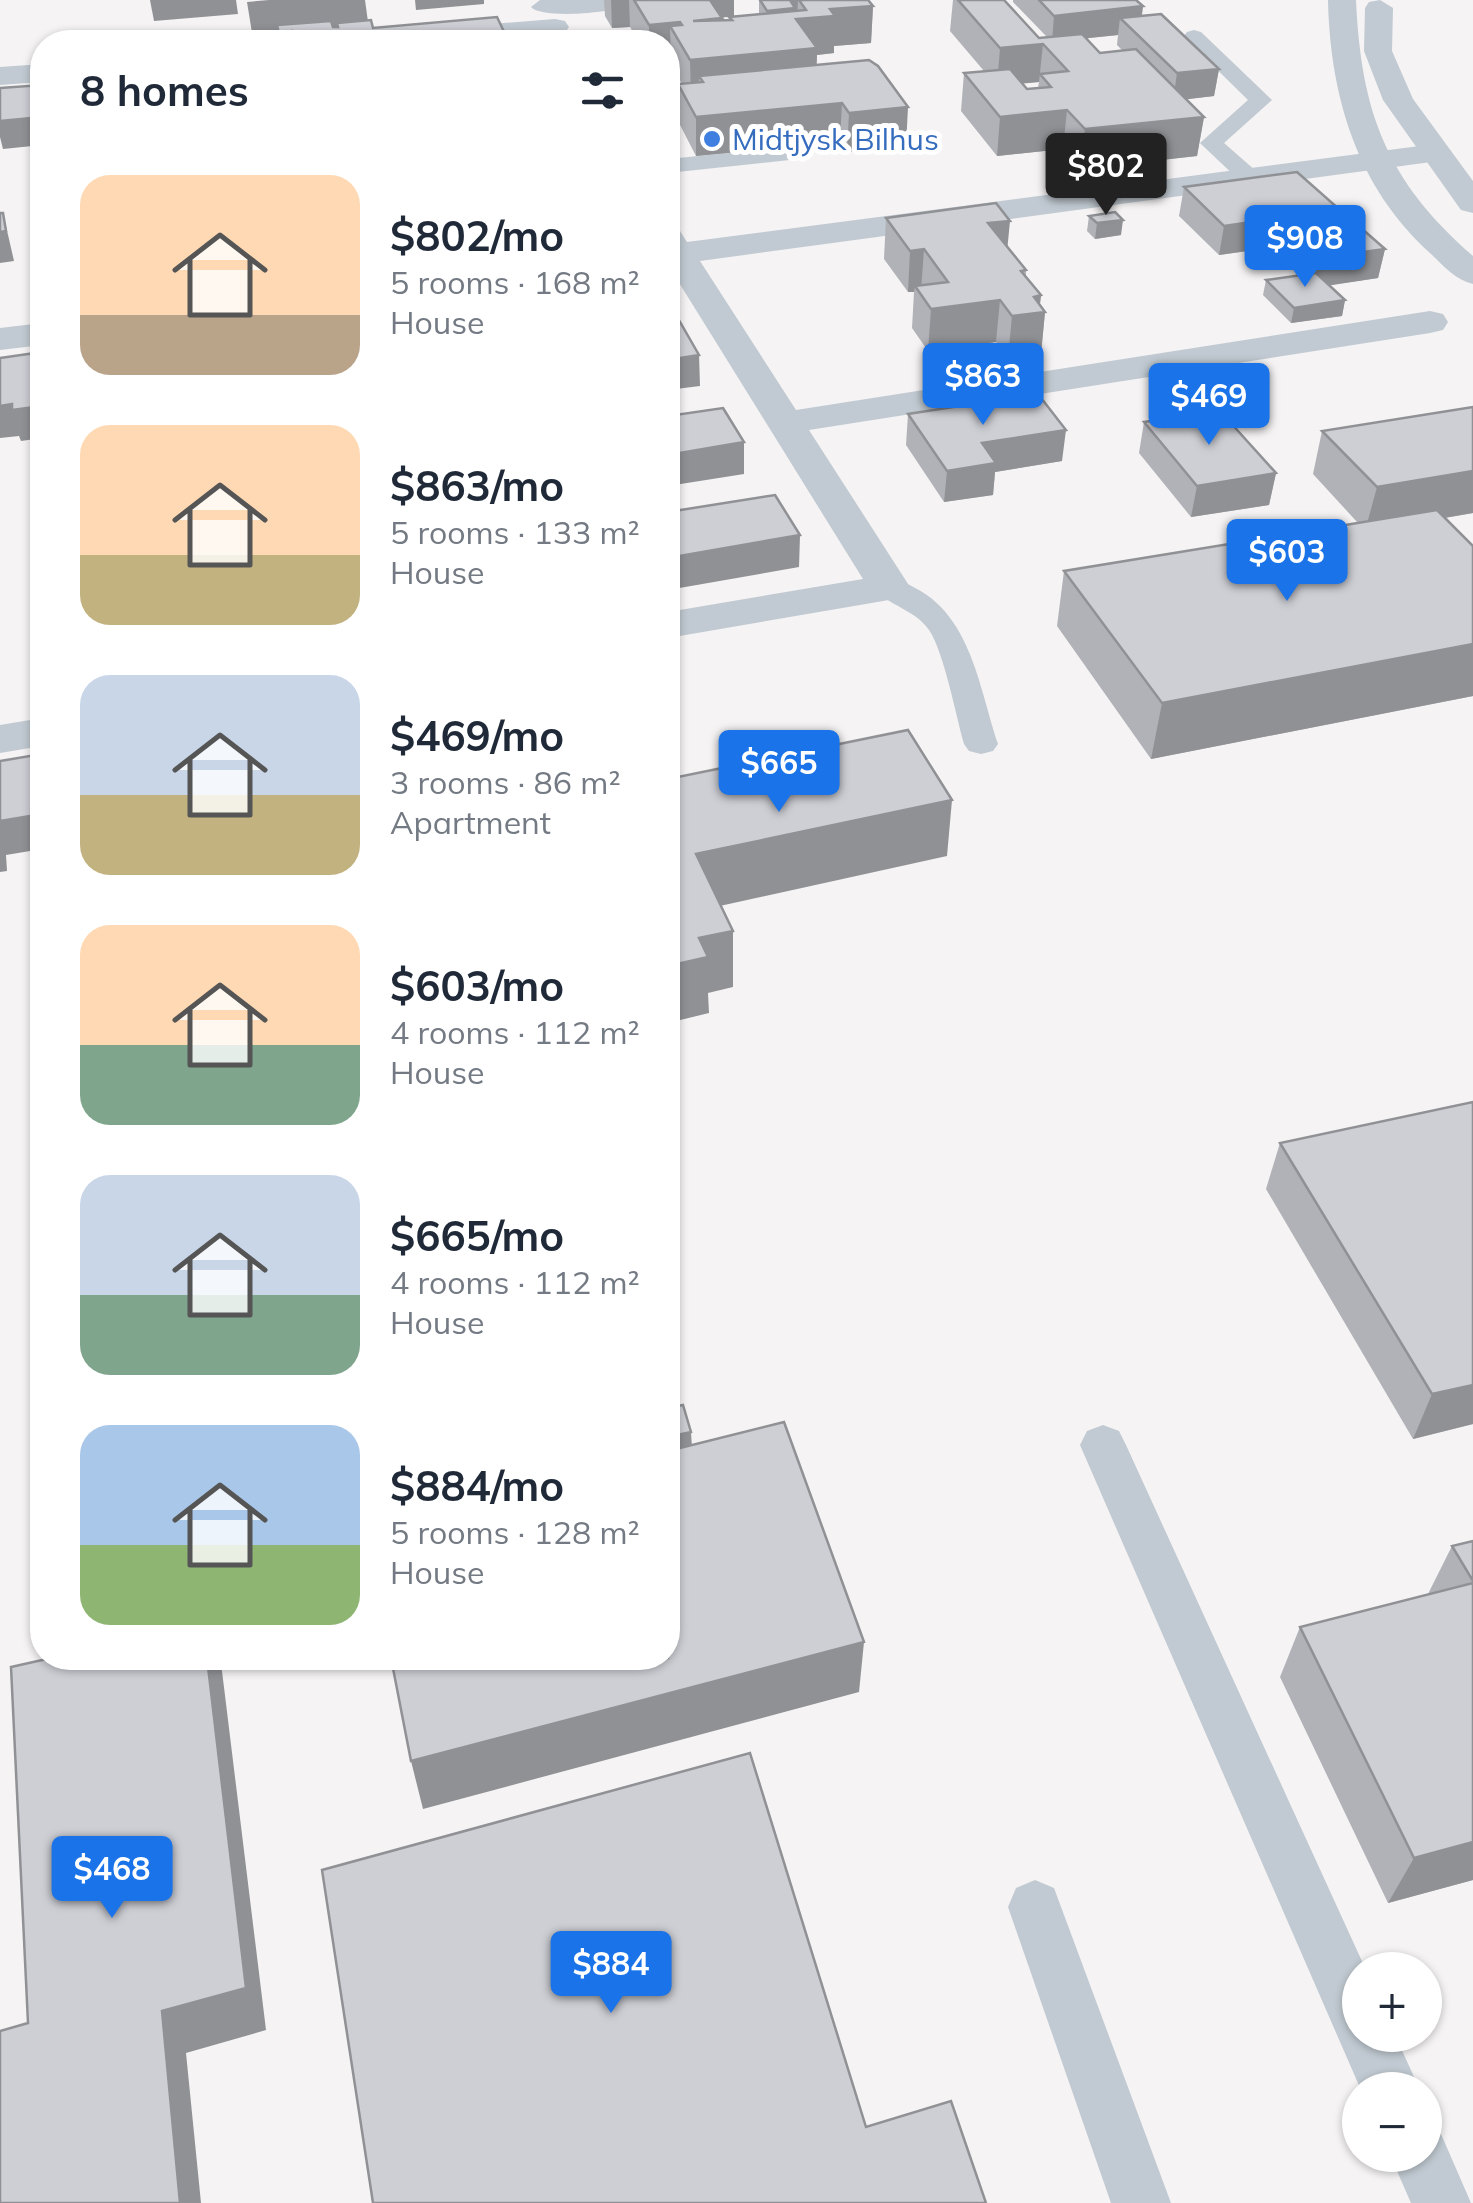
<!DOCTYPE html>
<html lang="en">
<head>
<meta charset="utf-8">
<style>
	body { margin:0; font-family:Mulish,sans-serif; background:#f6f6f7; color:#1f2937; height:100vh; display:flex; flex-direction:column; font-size:38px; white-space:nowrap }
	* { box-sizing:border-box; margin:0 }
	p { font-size:32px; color:#747a83 }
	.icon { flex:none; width:55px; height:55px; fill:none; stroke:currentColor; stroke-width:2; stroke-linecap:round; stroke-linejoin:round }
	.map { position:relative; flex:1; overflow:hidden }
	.panel { position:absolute; left:30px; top:30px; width:650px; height:1640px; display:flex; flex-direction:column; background:#fff; border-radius:40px; box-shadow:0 2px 8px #0004 }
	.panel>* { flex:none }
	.buttons { position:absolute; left:1342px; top:1952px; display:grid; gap:20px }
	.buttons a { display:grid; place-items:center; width:100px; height:100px; border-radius:50%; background:#fff; box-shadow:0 2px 8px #0004; font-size:50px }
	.price { position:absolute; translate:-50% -85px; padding:0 22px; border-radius:10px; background:#1a73e8; color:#fff; font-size:32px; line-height:65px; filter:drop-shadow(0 2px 5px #0008) }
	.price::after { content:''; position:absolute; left:50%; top:60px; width:30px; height:22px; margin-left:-15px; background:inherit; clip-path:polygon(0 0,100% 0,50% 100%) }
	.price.selected { background:#222; color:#fff }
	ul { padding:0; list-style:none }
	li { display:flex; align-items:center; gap:30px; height:250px; padding:0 50px }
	li span { display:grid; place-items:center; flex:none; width:280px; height:200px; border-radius:30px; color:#555 }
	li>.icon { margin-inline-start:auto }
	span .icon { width:120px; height:120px; fill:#fffc; stroke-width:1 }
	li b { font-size:42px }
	h2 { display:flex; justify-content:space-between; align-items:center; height:120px; padding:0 50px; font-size:42px }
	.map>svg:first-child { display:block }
</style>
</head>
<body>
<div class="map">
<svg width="1473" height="2203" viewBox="0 0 1473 2203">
	<rect width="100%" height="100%" fill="#f5f3f3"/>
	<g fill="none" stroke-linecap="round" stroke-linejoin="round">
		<g fill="#c1cad2" fill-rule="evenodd">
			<path d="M1194,30L1201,32L1272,100L1224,143L1256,171L1260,176L1256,181H1240L1200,143L1248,100L1187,40L1184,36L1187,32Z"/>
			<path d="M800,146L808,148L811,153L808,158L668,173V159Z"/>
			<path d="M889,578C969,598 976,677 998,744L993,751L981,754L969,751L964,744C956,716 944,652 929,630C915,609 887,606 874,587L878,580Z"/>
			<path d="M1103,1425L1119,1431L1126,1445L1366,1970H1360V2035H1395L1420,2090H1361L1080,1445L1087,1431Z"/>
			<path d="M1035,1880L1054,1888L1171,2203H1111L1008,1907L1016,1888Z"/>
			<path d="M1425,2128L1441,2134L1471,2203H1411L1390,2155H1425Z"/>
		</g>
		<g fill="#c1cad2" fill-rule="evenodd">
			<path d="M540,0H637C626,13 542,20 531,7Z"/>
			<path d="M555,19L565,21L569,27L565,33L474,42H367L371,36L381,33Z"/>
			<path d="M42,64V82L0,85V67Z"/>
			<path d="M1435,144L1446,146L1451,153L1446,160L700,261L796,410L1430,311L1443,314L1448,322L1443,330L1430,333L809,430L910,587L904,596L889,600L668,638V612L863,579L668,265V228L680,231L687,242Z"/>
			<path d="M42,323V345L0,350V328Z"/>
			<path d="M42,718V746L0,753V725Z"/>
		</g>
		<g fill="#c1cad2" fill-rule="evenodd">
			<path d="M1328,0H1356C1361,113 1387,181 1473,256V284C1455,280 1443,265 1430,253C1357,187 1330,96 1328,0Z"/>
			<path d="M1380,0L1393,8L1392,51L1413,99L1473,181V213L1461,210L1383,100L1364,51L1365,8L1369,2Z"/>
		</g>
	</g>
	<g fill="#b0b2b7" fill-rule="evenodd">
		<path d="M604,0H734V16L721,18L722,21L729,20V17L759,14V0H868L873,6L871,43L834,46V53L817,55L816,65L906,146L847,152L840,142L696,156L679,123L678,84H682L671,64L668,42H639L630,27L612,28L605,16Z"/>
		<path d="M953,0H1004L1039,38L1047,37L1013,2V0H1136L1143,6L1142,16L1219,69L1214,96L1186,99L1204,117L1197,156L1080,169L1063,149L997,156L961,111L964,73L984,71L950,31ZM1118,35L1117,45L1122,50L1100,53L1087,38ZM1039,82L1038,88L1027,89L1022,83Z"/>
		<path d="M1184,187L1339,209L1336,222L1385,249L1378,278L1329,285L1345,300L1342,316L1291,323L1263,295L1266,280L1299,275L1281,258L1283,246L1219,255L1179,216Z"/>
		<path d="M1089,216L1121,235L1095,239L1087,231Z"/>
		<path d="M886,218L1008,247L1026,270V277L1041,295L1040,304L1045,312L1041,354L1008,358L996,342L928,351L912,328L914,292H908L884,259Z"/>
		<path d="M1473,407V513L1445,518L1473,546V696L1151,759L1057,626L1064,571L1358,523L1313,474L1322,431Z"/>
		<path d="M908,414L1062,461L995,472L993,495L944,502L906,445Z"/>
		<path d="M1144,422L1276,473L1269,505L1191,517L1139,453Z"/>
		<path d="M1473,1102V1424L1413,1439L1266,1189L1280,1143Z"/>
		<path d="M1473,1541V1880L1388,1903L1280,1677L1300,1627L1428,1594L1452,1546Z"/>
	</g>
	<g fill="#909195">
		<path d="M150,0H236L238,14L154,21Z"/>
		<path d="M269,0H365L369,29L292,35L293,42H280L277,25L279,37L253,39L247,2Z"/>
		<path d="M415,0H484V4L416,10Z"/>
		<path d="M611,0H629L630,27L612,28Z"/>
		<path d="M699,0H734V16L699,20Z"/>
		<path d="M789,0H798L797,19L830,9L873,6L871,43L834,46V53L817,55L816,86L703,82L699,76V97L691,98L690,60L767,48V11Z"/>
		<path d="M1143,6L1139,33L1120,18L1118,35L1052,42L1054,16Z"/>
		<path d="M680,22L681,44L670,26L671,60L668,61V42H649V25Z"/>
		<path d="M506,36V42H457V40Z"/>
		<path d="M1043,44L1039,82L997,86L1000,48Z"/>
		<path d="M1219,69L1214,96L1173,101L1177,73Z"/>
		<path d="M842,103L840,142L696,156V117Z"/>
		<path d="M908,107L906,146L847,152L849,113Z"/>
		<path d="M1067,110L1063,149L997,156L1000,117Z"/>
		<path d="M42,117V145L3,149L0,137V121Z"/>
		<path d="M1204,117L1197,156L1080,169L1085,129Z"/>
		<path d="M1339,209L1333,238L1316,212Z"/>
		<path d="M3,213L14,261L0,263V232Z"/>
		<path d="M1299,215L1295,236L1287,229L1283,246L1219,255L1224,226Z"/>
		<path d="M1123,220L1121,235L1095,239L1097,223Z"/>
		<path d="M1010,221L1006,262L988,223Z"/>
		<path d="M924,249L921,291L915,286L914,292H908L910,251Z"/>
		<path d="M1385,249L1378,278L1313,288L1319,258Z"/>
		<path d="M1041,295L1039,312H1045L1041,354L1008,358L1012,316L1034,297Z"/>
		<path d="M1000,300L996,342L928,351L931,309Z"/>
		<path d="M1345,300L1342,316L1291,323L1294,308Z"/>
		<path d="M699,355L700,386L668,390V360Z"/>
		<path d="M12,404L42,406V438L21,441L19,436L0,438V406Z"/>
		<path d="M1066,430L1062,461L995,472L993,495L944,502L947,471L982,443Z"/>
		<path d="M744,442V474L668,486V455Z"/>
		<path d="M1473,471V513L1365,531L1377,487Z"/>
		<path d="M1276,473L1269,505L1191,517L1197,486Z"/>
		<path d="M800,535L799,567L668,590V558Z"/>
		<path d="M1473,644V696L1151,759L1162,703Z"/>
		<path d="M952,800L947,856L697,911L696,854Z"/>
		<path d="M42,814V849L6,855L7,871L0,872V821Z"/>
		<path d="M733,931V987L708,993L709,1013L668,1023V966L699,938Z"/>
		<path d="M1473,1385V1424L1413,1439L1432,1394Z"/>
		<path d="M691,1432L692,1448L668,1453V1437Z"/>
		<path d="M864,1642L859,1692L423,1809L411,1761Z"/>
		<path d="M207,1658H216L222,1671L266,2030L186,2053L201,2203H180L162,2011Z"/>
		<path d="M1473,1842V1880L1388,1903L1414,1858Z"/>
	</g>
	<g fill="#cdcfd5" stroke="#909195" stroke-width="2.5">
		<path d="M634,0H710L722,18L693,21L732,20L729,17L806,10L799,0H868L873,6L830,9L835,16L796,19L817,48L690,60L670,26L682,25L680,22L649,25Z"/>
		<path d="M760,0H790L795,8L767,11Z"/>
		<path d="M958,0H1004L1039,38L1082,34L1100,53L1136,49L1204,117L1085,129L1067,110L1000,117L964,73L1010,69L1027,89L1051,87L1040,74L1068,71L1043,44L1000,48Z"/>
		<path d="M1039,0H1136L1143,6L1054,16Z"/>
		<path d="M1161,14L1219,69L1177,73L1120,18Z"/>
		<path d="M497,17L506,36L457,40L458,42H294L292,31L279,33L277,25L331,21L333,27H338L337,23L371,20L373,28Z"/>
		<path d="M869,60L878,66L908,107L849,113L842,103L696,117L678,84L703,82L699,76Z"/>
		<path d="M42,85V117L0,121V88Z"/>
		<path d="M1297,172L1339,209L1316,212L1329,223L1352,220L1385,249L1319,258L1287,229L1310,226L1299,215L1224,226L1184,187Z"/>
		<path d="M996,203L1010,221L988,223L1026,270L1021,271L1041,295L1034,297L1045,312L1012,316L1000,300L931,309L915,286L948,282L924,249L910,251L886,218Z"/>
		<path d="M1115,212L1123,220L1097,223L1089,216Z"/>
		<path d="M0,213H3L6,231L0,232Z"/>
		<path d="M1316,273L1345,300L1294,308L1266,280Z"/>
		<path d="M668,301L699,355L668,360Z"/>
		<path d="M42,352V406L12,410V404L0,406V358Z"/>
		<path d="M1038,394L1066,430L982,443L996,463L947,471L908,414Z"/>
		<path d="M1473,407V471L1377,487L1322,431Z"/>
		<path d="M723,408L744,442L668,455V416Z"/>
		<path d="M1220,411L1276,473L1197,486L1144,422Z"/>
		<path d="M775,495L800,535L668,558V512Z"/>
		<path d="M1437,510L1473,546V644L1162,703L1064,571Z"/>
		<path d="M908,730L952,800L696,854L733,931L699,938L708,957L668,966V779Z"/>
		<path d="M42,754V814L0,821V761Z"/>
		<path d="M1473,1102V1385L1432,1394L1280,1143Z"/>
		<path d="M683,1405L691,1432L668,1437V1408Z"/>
		<path d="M784,1422L864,1642L411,1761L391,1658H668V1451Z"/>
		<path d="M1473,1541V1581L1452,1546Z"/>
		<path d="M1473,1583V1842L1414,1858L1300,1627Z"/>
		<path d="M51,1658H207L246,1988L162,2011L180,2203H0V2031L28,2023L11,1667Z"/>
		<path d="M750,1753L866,2127L951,2101L986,2203H373L322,1870Z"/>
	</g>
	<circle fill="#3f7fe0" stroke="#fff" stroke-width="4" cx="712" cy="139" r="10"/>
	<g text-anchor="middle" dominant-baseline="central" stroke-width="10" stroke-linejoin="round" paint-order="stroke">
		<g font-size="30" fill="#366cbe" stroke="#fff" text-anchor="start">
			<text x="732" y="139">Midtjysk Bilhus</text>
		</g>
	</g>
</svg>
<div class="buttons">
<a>+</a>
<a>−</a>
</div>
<b class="price selected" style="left:1106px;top:218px">$802</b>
<b class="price" style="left:1305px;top:290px">$908</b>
<b class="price" style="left:983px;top:428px">$863</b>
<b class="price" style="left:1209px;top:448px">$469</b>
<b class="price" style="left:1287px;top:604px">$603</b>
<b class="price" style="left:779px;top:815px">$665</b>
<b class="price" style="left:112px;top:1921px">$468</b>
<b class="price" style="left:611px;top:2016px">$884</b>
<section class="panel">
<h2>8 homes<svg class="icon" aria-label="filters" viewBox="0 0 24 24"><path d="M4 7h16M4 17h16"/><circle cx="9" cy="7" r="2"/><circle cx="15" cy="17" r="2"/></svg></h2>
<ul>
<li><span style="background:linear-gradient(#ffd9b3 70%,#b9a48a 0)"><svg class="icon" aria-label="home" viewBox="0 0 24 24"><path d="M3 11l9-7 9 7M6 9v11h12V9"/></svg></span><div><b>$802/mo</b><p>5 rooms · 168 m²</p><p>House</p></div></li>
<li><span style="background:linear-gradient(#ffd9b3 65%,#c2b280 0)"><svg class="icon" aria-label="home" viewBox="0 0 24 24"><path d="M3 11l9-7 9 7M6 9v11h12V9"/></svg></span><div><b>$863/mo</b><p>5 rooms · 133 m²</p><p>House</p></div></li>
<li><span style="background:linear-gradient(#c9d6e8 60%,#c2b280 0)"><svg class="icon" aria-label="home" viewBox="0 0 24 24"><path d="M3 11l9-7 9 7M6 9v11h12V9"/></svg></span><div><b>$469/mo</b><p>3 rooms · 86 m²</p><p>Apartment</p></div></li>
<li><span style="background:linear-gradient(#ffd9b3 60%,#7fa58c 0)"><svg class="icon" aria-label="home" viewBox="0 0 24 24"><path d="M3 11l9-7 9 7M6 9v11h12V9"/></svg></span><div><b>$603/mo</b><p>4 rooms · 112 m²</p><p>House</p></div></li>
<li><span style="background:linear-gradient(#c9d6e8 60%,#7fa58c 0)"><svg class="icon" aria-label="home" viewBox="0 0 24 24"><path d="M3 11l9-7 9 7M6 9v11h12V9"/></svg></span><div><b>$665/mo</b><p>4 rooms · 112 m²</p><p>House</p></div></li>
<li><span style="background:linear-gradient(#a9c7e8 60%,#8fb573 0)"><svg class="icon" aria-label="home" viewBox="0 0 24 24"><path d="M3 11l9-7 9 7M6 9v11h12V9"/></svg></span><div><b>$884/mo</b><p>5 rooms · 128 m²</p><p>House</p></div></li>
</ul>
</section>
</div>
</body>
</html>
